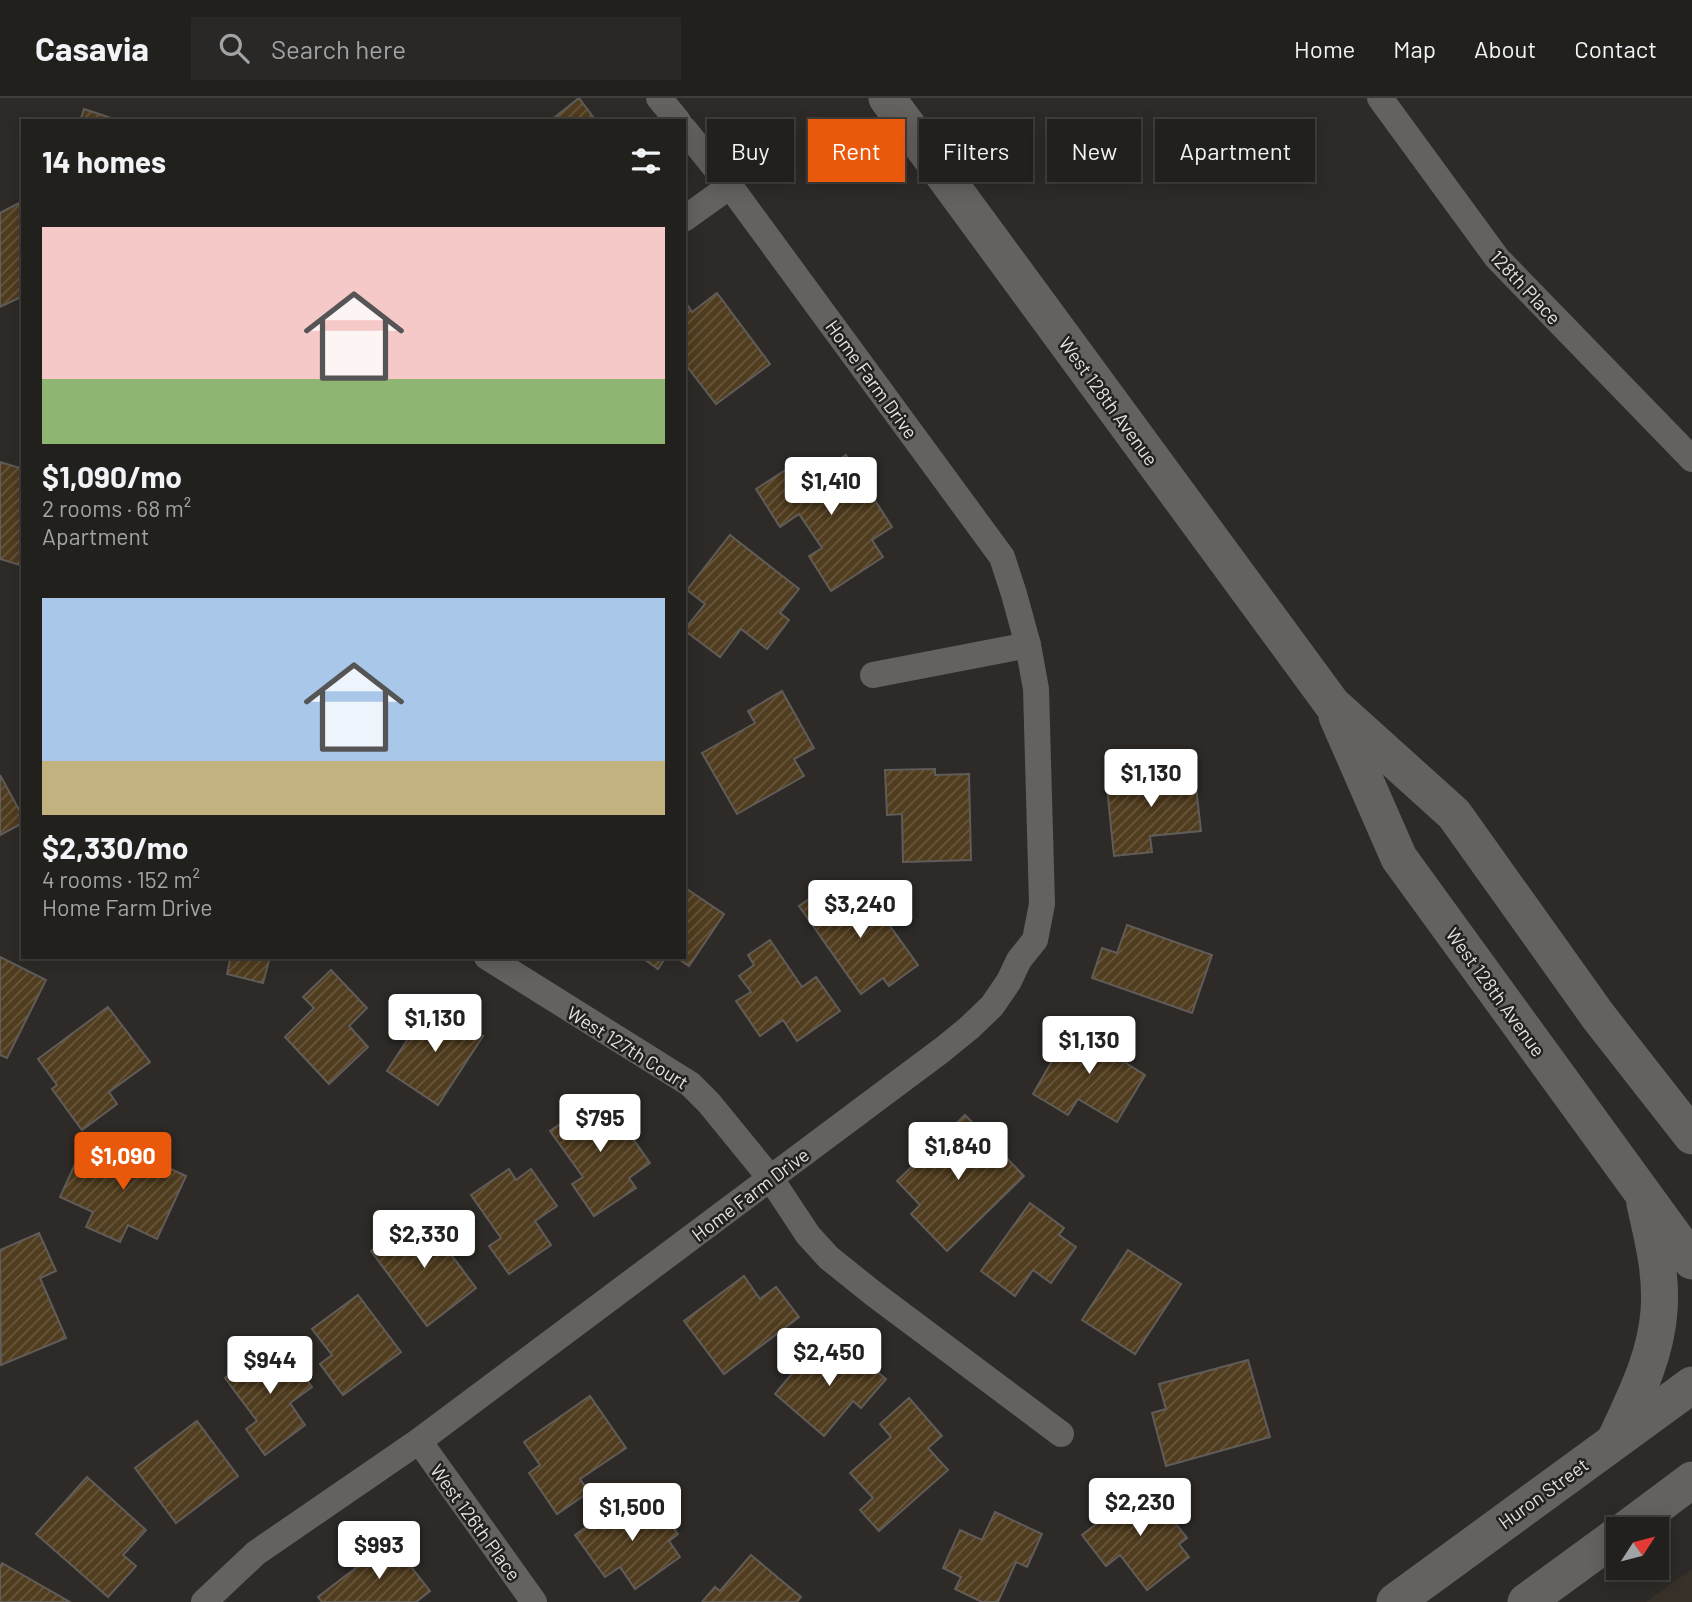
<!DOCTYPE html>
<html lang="en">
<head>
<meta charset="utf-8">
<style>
	body { margin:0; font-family:Barlow,sans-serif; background:#2a2826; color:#f1f3f6; height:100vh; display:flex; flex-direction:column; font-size:26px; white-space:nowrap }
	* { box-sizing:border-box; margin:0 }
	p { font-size:23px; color:#a2a3a4 }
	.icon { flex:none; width:38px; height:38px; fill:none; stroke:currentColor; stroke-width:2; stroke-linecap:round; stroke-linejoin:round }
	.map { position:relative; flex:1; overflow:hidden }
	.sheet { position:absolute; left:21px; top:21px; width:665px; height:840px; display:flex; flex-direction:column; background:#22201d; border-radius:0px; box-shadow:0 4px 18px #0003,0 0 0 2px #3f3e3b }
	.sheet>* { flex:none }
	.banner { position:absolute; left:707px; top:21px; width:665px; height:63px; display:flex; gap:14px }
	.needle { width:46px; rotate:54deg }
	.buttons { position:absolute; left:1606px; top:1419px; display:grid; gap:14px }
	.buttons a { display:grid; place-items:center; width:63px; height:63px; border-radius:0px; background:#22201d; box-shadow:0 4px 18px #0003,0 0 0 2px #3f3e3b; font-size:35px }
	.price { position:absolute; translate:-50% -60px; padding:0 16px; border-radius:7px; background:#fff; color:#222; font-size:23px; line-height:46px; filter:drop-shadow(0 2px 4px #0008) }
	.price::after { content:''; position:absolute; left:50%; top:42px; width:21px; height:16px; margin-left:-10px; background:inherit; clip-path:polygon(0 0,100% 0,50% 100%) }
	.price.current { background:#ea580c; color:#fff }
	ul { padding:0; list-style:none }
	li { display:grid; align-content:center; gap:14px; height:371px; padding:0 21px }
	li span { display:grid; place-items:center; height:217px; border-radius:0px; color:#555 }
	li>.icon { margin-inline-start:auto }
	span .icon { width:126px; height:126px; fill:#fffc; stroke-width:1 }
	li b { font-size:30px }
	h2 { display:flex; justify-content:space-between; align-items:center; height:84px; padding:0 21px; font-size:30px }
	.chip { padding:0 24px; border-radius:0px; background:#22201d; box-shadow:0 4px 18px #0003,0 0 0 2px #3f3e3b; font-size:24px; line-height:63px }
	.chip.current { background:#ea580c; color:#fff }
	header { display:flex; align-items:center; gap:42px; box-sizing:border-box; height:98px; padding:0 35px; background:#22201d; border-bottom:2px solid #3f3e3b }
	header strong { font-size:33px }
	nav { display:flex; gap:38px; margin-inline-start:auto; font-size:24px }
	.search { width:490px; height:63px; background:#2a2826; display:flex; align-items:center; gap:18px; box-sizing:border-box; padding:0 24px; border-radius:0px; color:#a2a3a4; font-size:26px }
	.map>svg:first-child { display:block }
</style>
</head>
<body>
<header>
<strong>Casavia</strong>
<div class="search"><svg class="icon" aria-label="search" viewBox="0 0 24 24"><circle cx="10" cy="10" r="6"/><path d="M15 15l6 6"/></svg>Search here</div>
<nav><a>Home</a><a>Map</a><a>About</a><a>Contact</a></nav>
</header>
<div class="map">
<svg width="1692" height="1504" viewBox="0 0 1692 1504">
	<defs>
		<pattern id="building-hatch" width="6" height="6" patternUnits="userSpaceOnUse" patternTransform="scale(1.75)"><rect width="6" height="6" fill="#503c1e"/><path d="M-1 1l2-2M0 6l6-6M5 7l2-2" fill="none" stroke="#69583e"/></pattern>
	</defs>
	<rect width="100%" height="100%" fill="#2d2a27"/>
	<path fill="#373129" d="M1692,1471V1504H1646Z"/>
	<g fill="url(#building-hatch)" stroke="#5f5c59" stroke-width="2">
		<path d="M579,0L596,23H550Z"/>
		<path d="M84,11L120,23H80Z"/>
		<path d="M23,103V198L0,209V115Z"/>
		<path d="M717,195L770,266L716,306L685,266H684V211L688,208L692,214Z"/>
		<path d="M846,357L892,429L872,442L883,459L831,493L809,458L822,450L799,416L780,429L756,391L798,364L809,381Z"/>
		<path d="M0,364L23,371V468L0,461Z"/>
		<path d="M730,437L799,491L780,515L789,522L767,551L741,531L720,559L684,532L705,506L687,492Z"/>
		<path d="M782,593L814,650L794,661L804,678L737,716L702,655L755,625L748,613Z"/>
		<path d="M935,671V677L969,676L971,762L903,764L902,716L887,717L885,672Z"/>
		<path d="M1194,671L1201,733L1150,738L1152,754L1114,758L1106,680Z"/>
		<path d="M0,677L23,719V725L0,737Z"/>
		<path d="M684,789L724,816L689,868L676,859H684Z"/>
		<path d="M822,792L836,812L864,792L918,867L889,888L883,880L861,896L799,808Z"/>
		<path d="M1127,827L1212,857L1192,915L1092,880L1102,850L1117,855Z"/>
		<path d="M770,842L802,889L816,879L840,913L797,943L783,922L760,938L736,903L751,894L739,878L754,867L748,857Z"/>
		<path d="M0,859L46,882L7,960L0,957Z"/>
		<path d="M220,859H270L263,885L227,876L230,862Z"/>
		<path d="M641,859H666L658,871Z"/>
		<path d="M331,872L367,910L349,928L368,949L329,986L285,939L314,910L303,899Z"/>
		<path d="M432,904L483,938L438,1007L387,973Z"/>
		<path d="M108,909L150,964L109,994L117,1006L82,1032L52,991L57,987L38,961Z"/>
		<path d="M1074,925L1130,958L1126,965L1145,977L1117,1024L1078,1001L1068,1017L1033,996Z"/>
		<path d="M602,997L650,1065L629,1080L636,1090L594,1118L572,1086L583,1079L550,1033Z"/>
		<path d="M965,1017L1024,1078L947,1153L911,1116L920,1107L897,1083Z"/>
		<path d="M109,1042L186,1078L157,1141L128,1127L120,1144L86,1129L93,1114L60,1099L80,1055L98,1064Z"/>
		<path d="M509,1071L516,1082L531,1071L557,1108L535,1123L551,1147L509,1176L489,1148L501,1140L471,1097Z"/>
		<path d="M1030,1105L1064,1130L1059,1137L1076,1149L1051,1185L1033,1172L1015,1198L981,1173Z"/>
		<path d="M421,1116L476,1190L427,1228L371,1153Z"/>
		<path d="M39,1135L56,1173L40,1180L66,1240L1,1267L0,1152Z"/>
		<path d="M1128,1152L1181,1186L1135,1256L1082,1222Z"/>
		<path d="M744,1178L760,1201L776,1189L799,1219L724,1276L684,1223Z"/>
		<path d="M358,1197L401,1254L343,1297L320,1266L332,1257L312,1231Z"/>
		<path d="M281,1247L312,1289L290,1305L305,1327L265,1357L246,1331L257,1323L225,1280L262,1252L266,1258Z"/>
		<path d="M848,1249L886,1281L861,1310L853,1303L824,1338L775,1296L810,1254L830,1271Z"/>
		<path d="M1248,1262L1270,1339L1166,1368L1152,1315L1166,1311L1159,1286Z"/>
		<path d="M590,1298L626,1350L580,1381L589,1394L557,1416L529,1375L540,1367L524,1344Z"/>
		<path d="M909,1300L942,1338L928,1350L948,1372L879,1433L860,1412L873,1400L850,1375L891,1339L880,1326Z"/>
		<path d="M197,1323L238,1378L176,1425L135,1370Z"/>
		<path d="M87,1379L146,1432L123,1457L136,1468L108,1499L36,1436Z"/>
		<path d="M1146,1388L1187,1440L1179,1446L1189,1459L1147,1492L1120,1457L1106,1468L1082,1437Z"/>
		<path d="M651,1398L678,1436L669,1443L680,1459L635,1491L620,1469L605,1479L575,1437L605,1416L612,1426Z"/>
		<path d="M995,1414L1042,1436L1027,1469L1016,1464L998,1504H982L955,1491L961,1479L943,1470L960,1432L982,1442Z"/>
		<path d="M391,1443L430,1493L416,1504H322L318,1499Z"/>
		<path d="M751,1457L801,1499L797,1504H702L715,1489L720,1493Z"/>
		<path d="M2,1465L70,1504H0V1470Z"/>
	</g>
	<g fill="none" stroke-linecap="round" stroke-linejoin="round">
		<g stroke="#64615e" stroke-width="26">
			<path d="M659,0L678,23"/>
			<path d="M1380,0L1497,160L1692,361"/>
			<path d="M684,121L730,88"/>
			<path d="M873,577L1028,547"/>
			<path d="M487,859L690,986L709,1005L771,1081L808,1137L829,1160L874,1196L1061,1336"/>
			<path d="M419,1343L534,1504"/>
			<path d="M204,1504L256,1455L419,1343L942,952L969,930L992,908L1009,883L1019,862L1035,842L1042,806L1036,591L1028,547L1014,496L1002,459L730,88L684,31"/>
		</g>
		<g stroke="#64615e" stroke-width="37">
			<path d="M887,0L1332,606L1454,716L1598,918L1692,1038"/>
			<path d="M1337,618L1399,760L1692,1163"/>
			<path d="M1616,1340C1635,1299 1656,1258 1659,1213C1662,1177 1653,1141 1645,1106"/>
			<path d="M1625,1432L1692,1382"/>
			<path d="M1395,1504L1692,1287"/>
			<path d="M1526,1504L1619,1436"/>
		</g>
	</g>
	<g text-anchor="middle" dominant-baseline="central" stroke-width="5" stroke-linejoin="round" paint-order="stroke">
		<g font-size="19" fill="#e5e3e1" stroke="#23211e">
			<text transform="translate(1526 189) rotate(47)">128th Place</text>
			<text transform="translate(872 281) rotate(54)">Home Farm Drive</text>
			<text transform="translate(1109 303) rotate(54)">West 128th Avenue</text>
			<text transform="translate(1496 894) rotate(54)">West 128th Avenue</text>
			<text transform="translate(628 949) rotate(32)">West 127th Court</text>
			<text transform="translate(750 1096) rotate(-37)">Home Farm Drive</text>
			<text transform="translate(1543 1395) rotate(-36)">Huron Street</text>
			<text transform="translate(476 1424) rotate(54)">West 126th Place</text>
		</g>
	</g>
</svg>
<div class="buttons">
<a><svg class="needle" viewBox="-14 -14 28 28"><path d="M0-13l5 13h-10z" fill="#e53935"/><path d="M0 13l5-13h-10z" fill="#a2a3a4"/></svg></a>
</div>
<b class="price" style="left:831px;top:419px">$1,410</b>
<b class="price" style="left:1151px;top:711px">$1,130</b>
<b class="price" style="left:860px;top:842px">$3,240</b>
<b class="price" style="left:435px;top:956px">$1,130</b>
<b class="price" style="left:1089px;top:978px">$1,130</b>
<b class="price" style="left:600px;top:1056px">$795</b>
<b class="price" style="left:958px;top:1084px">$1,840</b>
<b class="price current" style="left:123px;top:1094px">$1,090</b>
<b class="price" style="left:424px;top:1172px">$2,330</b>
<b class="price" style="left:829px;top:1290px">$2,450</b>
<b class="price" style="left:270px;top:1298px">$944</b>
<b class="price" style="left:1140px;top:1440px">$2,230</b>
<b class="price" style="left:632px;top:1445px">$1,500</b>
<b class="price" style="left:379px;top:1483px">$993</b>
<div class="banner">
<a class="chip">Buy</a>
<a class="chip current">Rent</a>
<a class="chip">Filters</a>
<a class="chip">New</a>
<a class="chip">Apartment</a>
</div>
<section class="sheet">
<h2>14 homes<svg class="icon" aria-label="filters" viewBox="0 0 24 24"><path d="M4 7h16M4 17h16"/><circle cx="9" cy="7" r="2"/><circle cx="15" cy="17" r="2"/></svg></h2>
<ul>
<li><span style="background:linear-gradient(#f6c9c9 70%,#8fb573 0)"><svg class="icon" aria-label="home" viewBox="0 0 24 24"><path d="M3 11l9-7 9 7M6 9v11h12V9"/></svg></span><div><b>$1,090/mo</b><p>2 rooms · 68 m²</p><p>Apartment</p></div></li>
<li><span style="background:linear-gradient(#a9c7e8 75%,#c2b280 0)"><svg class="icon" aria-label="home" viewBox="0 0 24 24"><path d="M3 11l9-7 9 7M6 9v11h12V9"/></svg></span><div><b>$2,330/mo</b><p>4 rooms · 152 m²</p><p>Home Farm Drive</p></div></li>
</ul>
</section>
</div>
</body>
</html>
